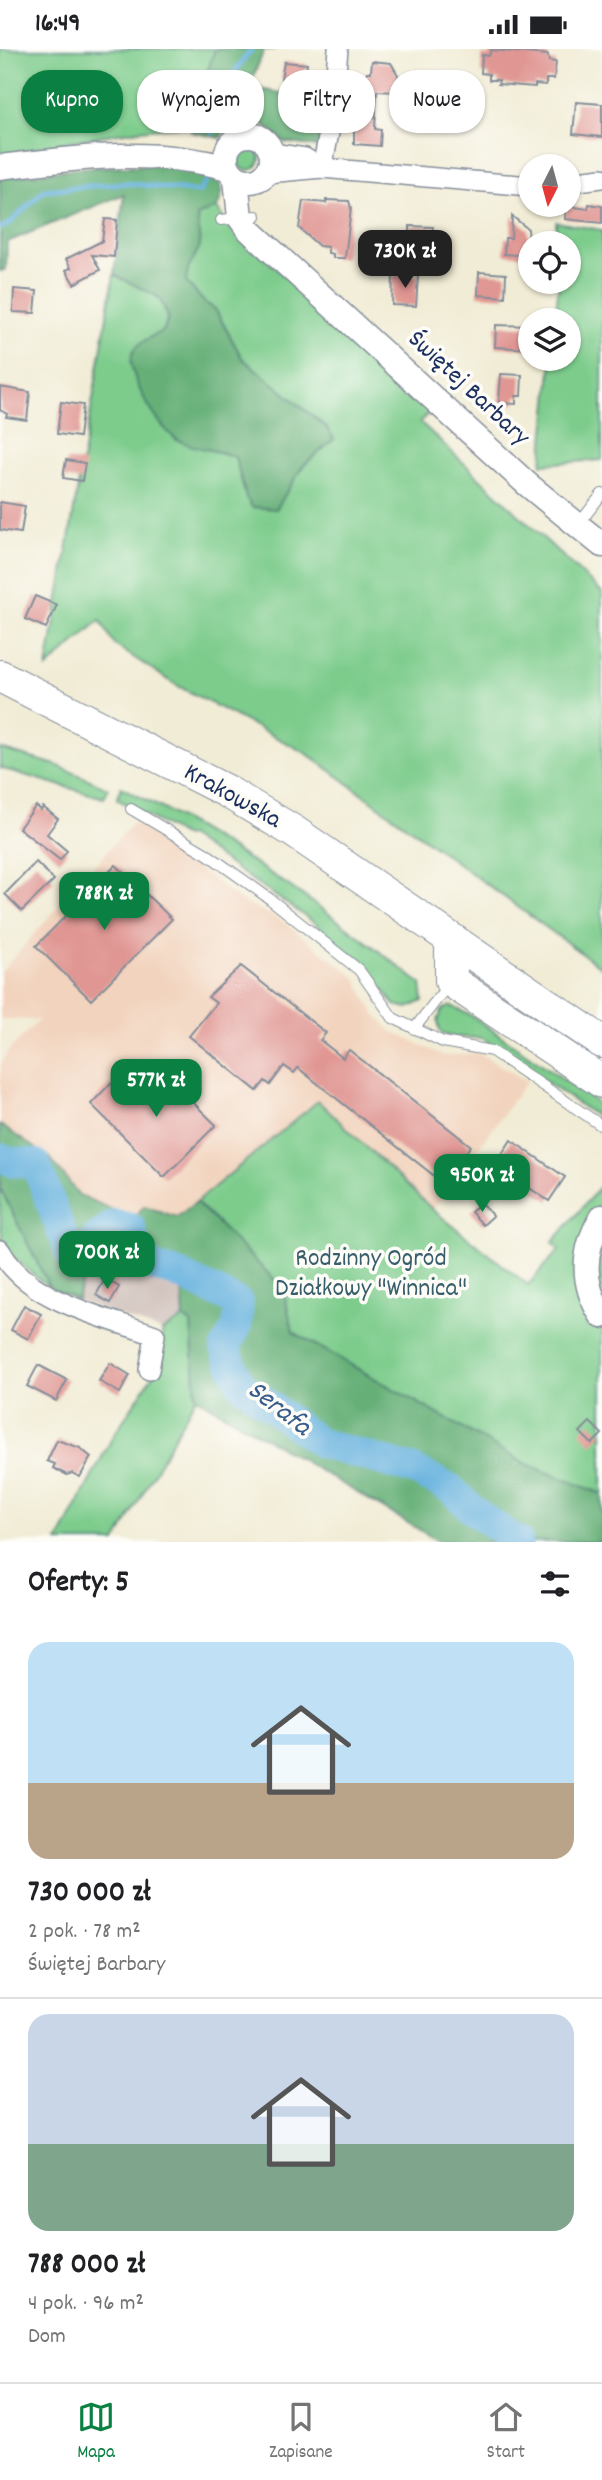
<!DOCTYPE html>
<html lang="pl">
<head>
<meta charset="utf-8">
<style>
	body { margin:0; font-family:Dekko,sans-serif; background:#f2f2f2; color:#202124; height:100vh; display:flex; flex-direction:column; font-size:26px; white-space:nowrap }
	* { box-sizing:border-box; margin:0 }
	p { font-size:23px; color:#757577 }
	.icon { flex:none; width:38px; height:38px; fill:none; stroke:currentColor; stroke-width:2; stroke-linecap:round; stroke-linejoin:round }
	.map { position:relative; height:1493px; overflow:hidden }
	.panel { display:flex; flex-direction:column; background:#fff; flex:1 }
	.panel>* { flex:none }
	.hud { position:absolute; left:21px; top:21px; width:560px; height:63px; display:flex; gap:14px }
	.needle { width:46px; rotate:186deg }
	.controls { position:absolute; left:518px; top:105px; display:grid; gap:14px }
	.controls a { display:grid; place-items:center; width:63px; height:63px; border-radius:50%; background:#fff; box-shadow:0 2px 5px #0004; font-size:35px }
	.price { position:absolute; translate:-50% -60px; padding:0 16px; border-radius:14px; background:#0b8043; color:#fff; font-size:23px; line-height:46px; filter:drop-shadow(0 2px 4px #0008) }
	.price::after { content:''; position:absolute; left:50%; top:42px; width:21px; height:16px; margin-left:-10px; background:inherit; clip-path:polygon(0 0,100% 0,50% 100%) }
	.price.active { background:#222; color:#fff }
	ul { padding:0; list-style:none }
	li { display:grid; align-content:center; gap:14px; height:371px; padding:0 28px }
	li+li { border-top:2px solid #e0e0e0 }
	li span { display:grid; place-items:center; height:217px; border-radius:21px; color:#555 }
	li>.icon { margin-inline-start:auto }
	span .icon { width:126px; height:126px; fill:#fffc; stroke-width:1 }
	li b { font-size:30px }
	h2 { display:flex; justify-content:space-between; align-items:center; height:84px; padding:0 28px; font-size:30px }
	.tag { padding:0 24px; border-radius:28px; background:#fff; box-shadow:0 2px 5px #0004; font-size:24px; line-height:63px }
	.tag.active { background:#0b8043; color:#fff }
	.status { display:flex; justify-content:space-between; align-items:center; height:49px; padding:0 35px; background:#fff; direction:ltr }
	.status svg { height:19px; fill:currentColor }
	.menu { display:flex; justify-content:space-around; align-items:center; height:98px; border-top:2px solid #e0e0e0; background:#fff; font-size:19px; color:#757577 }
	.menu a { display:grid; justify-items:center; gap:4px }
	.menu .active { color:#0b8043 }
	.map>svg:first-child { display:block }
</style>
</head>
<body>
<div class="status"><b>16:49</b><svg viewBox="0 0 49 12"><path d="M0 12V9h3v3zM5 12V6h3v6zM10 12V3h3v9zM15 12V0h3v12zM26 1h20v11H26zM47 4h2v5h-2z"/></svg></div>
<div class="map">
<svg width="602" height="1493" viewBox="0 0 602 1493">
	<rect width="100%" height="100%" fill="#fdfcf7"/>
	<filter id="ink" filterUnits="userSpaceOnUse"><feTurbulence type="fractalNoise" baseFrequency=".0143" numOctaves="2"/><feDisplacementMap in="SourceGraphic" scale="14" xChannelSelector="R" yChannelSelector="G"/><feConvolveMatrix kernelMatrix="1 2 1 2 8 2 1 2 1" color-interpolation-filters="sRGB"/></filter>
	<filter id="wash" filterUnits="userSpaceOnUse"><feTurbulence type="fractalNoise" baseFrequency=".00686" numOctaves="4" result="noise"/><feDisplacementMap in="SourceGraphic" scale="28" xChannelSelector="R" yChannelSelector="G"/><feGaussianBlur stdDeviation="1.57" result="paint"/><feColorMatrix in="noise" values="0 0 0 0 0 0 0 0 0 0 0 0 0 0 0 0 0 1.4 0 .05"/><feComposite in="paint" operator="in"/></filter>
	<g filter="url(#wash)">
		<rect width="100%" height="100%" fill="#f1ecd5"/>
		<path fill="#f2d4be" d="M133,773L243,853L281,871L355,928L374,964L393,983L444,1007L478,1004L527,1032L433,1161L318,1052L177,1169L144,1157L133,1171L79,1146L50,1109L0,1076V1017L7,1003L39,971L0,970V924Z"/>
		<path fill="#cfc0ba" d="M118,1194L141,1222L182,1237L184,1269L162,1282L77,1251L87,1216Z"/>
		<g fill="#7dcc8c" stroke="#4c7e75" stroke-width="2">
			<path d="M0,0H215L189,78C131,77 59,96 0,106Z"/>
			<circle cx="248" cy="109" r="12"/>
			<path d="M217,159L225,172L430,363L420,373L602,544V919L306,704L176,636L115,596L100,571L47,619L114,226C139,238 177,247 164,281L141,295L145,352L176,391L235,408L246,448L276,460L303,417L334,390L326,378L242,309L215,260L204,253L186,233L188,220L200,197L197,166Z"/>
			<path d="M556,173L602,181V411L542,415L552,310H569V271H555L559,233H569V194H562V189L556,188Z"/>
			<path d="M0,700L56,716L108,739L104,749L0,719Z"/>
			<path d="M121,738C230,792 327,860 421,935L423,952L408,959L395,956L371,924L315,874L188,787L185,788L117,750Z"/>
			<path d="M451,957L472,967L602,1057V1071L482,989L454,988L440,983L438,972L442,961Z"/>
			<path d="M318,1052L433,1161L528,1236L559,1201L553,1193L602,1135V1445L526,1415L293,1283L282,1239L196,1153Z"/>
			<path d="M0,1139L50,1239C0,1198 0,1205 0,1139Z"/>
			<path d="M184,1269L191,1274L196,1348L116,1493H58L112,1389L164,1309L162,1282Z"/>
		</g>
		<g fill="#66b078" stroke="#40706b" stroke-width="2">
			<path d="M215,0H275L264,1L249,38L323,52L319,98L284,93L262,74L252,72L229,74L220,89L191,83L189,78Z"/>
			<path d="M159,116C174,119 223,124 222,143C222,148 219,154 217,159L197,167L200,197L188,220L186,233L204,253L215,260L242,309L326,378L334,390L303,417L276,460L252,458L246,448L235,408C217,400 195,401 178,391C160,382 123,322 133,303C139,292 154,287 164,281L169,269L159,248L114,226L124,145L7,193L6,220L0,222V129L80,119Z"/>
			<path d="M0,1076L50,1109L79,1146L133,1170L144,1157L177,1168L196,1153L283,1239L293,1283L526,1415L602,1445V1493H440L196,1348L191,1274L184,1269L182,1237L141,1222L119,1194L87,1216L77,1251L50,1239L0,1139Z"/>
		</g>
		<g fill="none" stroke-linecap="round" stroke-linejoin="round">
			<g stroke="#65b1de" stroke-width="5">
				<path d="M213,84C214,55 233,22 252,0"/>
				<path d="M0,179L8,176L44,141L126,134L199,143L207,132"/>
			</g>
			<path stroke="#65b1de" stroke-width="30" d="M0,1109L13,1113L36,1115L71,1208L80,1214L89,1206L95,1190L115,1175L131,1179L137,1203L153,1218L173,1223L239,1254L237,1278L225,1299L241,1335L320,1394L414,1421L451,1440L474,1462L518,1493"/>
		</g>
		<g id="blocks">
			<g fill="#e09693">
				<path d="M491,1L548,6L549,12L556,13L554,30H546V36L535,35V38L498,35L499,31H489V25L481,24L482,6L489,7Z"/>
				<path d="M372,12L391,14L398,26L396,43L377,42L375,80L381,81L380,97L354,95V28L366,29L367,23H371Z"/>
				<path d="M284,13L307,15L304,33L281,30Z"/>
				<path d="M428,45L466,51L462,76L448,74L447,84L430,81L431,71L424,70Z"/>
				<path d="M576,53L602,55V88L573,85Z"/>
				<path d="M326,151L349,152L351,159L345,209H333V205L328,204V198L319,197L299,179L303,152L326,154Z"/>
				<path d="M589,155L602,157V174L565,170L566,157L588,160Z"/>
				<path d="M512,167L528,180L530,207L504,205L505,189H511Z"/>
				<path d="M105,170L117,171L114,208L92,206L100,221L74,235L66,221L71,219L66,210L102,192Z"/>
				<path d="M410,177L433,178L430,210L410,209Z"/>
				<path d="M479,223L506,225L505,248L478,246Z"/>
				<path d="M393,226L418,227L416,257L392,256Z"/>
				<path d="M14,240L37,242L35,264L13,263Z"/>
				<path d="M496,276L530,277V300L495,298Z"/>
				<path d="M501,325L522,326L521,347H516V355L499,354Z"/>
				<path d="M0,338L30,343L27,371L6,368L7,365L0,361Z"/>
				<path d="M61,353L83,356L79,388L57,385Z"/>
				<path d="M66,411L85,414L82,432L63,429Z"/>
				<path d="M0,453L25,457L21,484L0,481Z"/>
				<path d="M35,547L57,556L46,579L25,570Z"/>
				<path d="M36,757L41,761L43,758L58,770L47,785L67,802L60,811L19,779Z"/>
				<path d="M36,813L54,831L22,862L5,845Z"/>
				<path d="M116,816L172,870L91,951L36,897Z"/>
				<path d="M241,917L326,984L320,991L343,1009L349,1001L471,1097L442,1133L298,1019L294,1024L284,1017L270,1036L265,1032L257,1042L189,987L216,954L208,948Z"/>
				<path d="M154,1015L216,1076L164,1128L91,1055L111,1034L123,1046Z"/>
				<path d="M511,1091L565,1128L549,1152L495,1116Z"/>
				<path d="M481,1154L493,1167L483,1176L471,1163Z"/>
				<path d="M105,1230L119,1238L110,1254L96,1246Z"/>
				<path d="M24,1256L41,1265L28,1290L11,1281Z"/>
				<path d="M110,1314L130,1326L120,1344L99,1332Z"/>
				<path d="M38,1316L67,1331L56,1352L27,1337Z"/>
				<path d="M590,1373L602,1385L592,1395L580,1383Z"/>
				<path d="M57,1391L80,1399L91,1408L80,1428L72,1424L67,1426L53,1419L55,1415L47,1412Z"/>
			</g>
		</g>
	</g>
	<g filter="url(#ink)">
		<use href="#blocks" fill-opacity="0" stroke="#868e9a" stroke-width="2"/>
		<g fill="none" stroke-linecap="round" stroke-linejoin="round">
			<g stroke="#868e9a" stroke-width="12">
				<g id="service">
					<path d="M221,171L256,167"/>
					<path d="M578,476L602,445"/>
					<path d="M131,760L207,805L270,850L359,921L393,969L443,993L492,1002L602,1077"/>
					<path d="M414,980L448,936"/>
				</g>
			</g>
			<g stroke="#868e9a" stroke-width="22">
				<g id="minor">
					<path d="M272,104L305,109L318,117"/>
					<path d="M322,119L332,69L338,0"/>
					<path d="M267,124L322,119L530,137"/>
					<path d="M569,133L602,129"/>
					<path d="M0,1201C27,1252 104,1268 155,1286L149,1321"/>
				</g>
			</g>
			<g stroke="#868e9a" stroke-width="27">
				<g id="tertiary">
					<circle cx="249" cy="109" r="23"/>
					<path d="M0,118C77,109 151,98 228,119"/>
					<path d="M236,129L240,169L248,180L527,435L602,496"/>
					<path d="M602,1168C582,1201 581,1235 602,1267"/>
				</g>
			</g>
			<g stroke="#868e9a" stroke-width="34">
				<g id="primary">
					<path d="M0,627L226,742L293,782L602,993"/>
					<path d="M451,890V932L602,1033"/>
				</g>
			</g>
			<use href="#service" stroke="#fff" stroke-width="10"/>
			<use href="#minor" stroke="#fff" stroke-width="19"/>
			<use href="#tertiary" stroke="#fff" stroke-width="24"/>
			<use href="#primary" stroke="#fff" stroke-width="32"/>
		</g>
	</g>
	<g text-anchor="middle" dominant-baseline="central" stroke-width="7" stroke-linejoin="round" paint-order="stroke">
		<g font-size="26" fill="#1b2f5e" stroke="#fdfcf7">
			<text transform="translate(468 340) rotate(43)">Świętej Barbary</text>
			<text transform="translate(232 748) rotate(29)">Krakowska</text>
		</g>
		<g font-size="26" fill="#385e6c" stroke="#fdfcf7">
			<text x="371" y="1210">Rodzinny Ogród<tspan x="371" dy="30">Działkowy "Winnica"</tspan></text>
		</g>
		<g font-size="28" font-style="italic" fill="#355c8b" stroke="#fdfcf7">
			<text transform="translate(278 1361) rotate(38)">Serafa</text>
		</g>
	</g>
</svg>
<div class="controls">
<a><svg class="needle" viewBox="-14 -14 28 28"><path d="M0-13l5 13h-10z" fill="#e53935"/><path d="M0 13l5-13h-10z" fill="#757577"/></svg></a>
<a><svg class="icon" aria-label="locate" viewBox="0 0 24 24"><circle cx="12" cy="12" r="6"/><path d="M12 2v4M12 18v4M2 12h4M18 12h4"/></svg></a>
<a><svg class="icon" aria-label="layers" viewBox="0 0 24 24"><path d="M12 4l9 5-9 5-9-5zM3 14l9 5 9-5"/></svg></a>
</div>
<b class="price active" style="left:405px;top:241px">730K zł</b>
<b class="price" style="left:104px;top:883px">788K zł</b>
<b class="price" style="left:156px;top:1070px">577K zł</b>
<b class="price" style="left:482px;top:1165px">950K zł</b>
<b class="price" style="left:107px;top:1242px">700K zł</b>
<div class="hud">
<a class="tag active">Kupno</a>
<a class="tag">Wynajem</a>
<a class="tag">Filtry</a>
<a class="tag">Nowe</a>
</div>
</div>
<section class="panel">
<h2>Oferty: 5<svg class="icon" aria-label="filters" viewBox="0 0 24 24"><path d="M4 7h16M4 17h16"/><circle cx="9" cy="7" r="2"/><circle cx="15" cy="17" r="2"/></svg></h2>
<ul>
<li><span style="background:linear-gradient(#bfe0f5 65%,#b9a48a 0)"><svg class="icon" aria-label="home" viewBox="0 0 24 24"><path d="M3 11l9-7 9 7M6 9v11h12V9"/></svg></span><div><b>730 000 zł</b><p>2 pok. · 78 m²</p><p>Świętej Barbary</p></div></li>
<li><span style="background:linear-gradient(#c9d6e8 60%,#7fa58c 0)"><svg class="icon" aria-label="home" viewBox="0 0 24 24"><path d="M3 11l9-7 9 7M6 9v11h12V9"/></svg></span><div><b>788 000 zł</b><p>4 pok. · 96 m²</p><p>Dom</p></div></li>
</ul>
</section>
<nav class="menu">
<a class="active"><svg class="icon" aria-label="map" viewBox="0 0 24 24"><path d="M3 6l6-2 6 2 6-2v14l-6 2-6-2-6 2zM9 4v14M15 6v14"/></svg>Mapa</a>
<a><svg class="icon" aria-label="saved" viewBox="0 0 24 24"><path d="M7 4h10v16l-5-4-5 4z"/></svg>Zapisane</a>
<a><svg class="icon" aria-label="home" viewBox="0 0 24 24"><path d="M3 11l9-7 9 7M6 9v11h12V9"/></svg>Start</a>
</nav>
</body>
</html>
